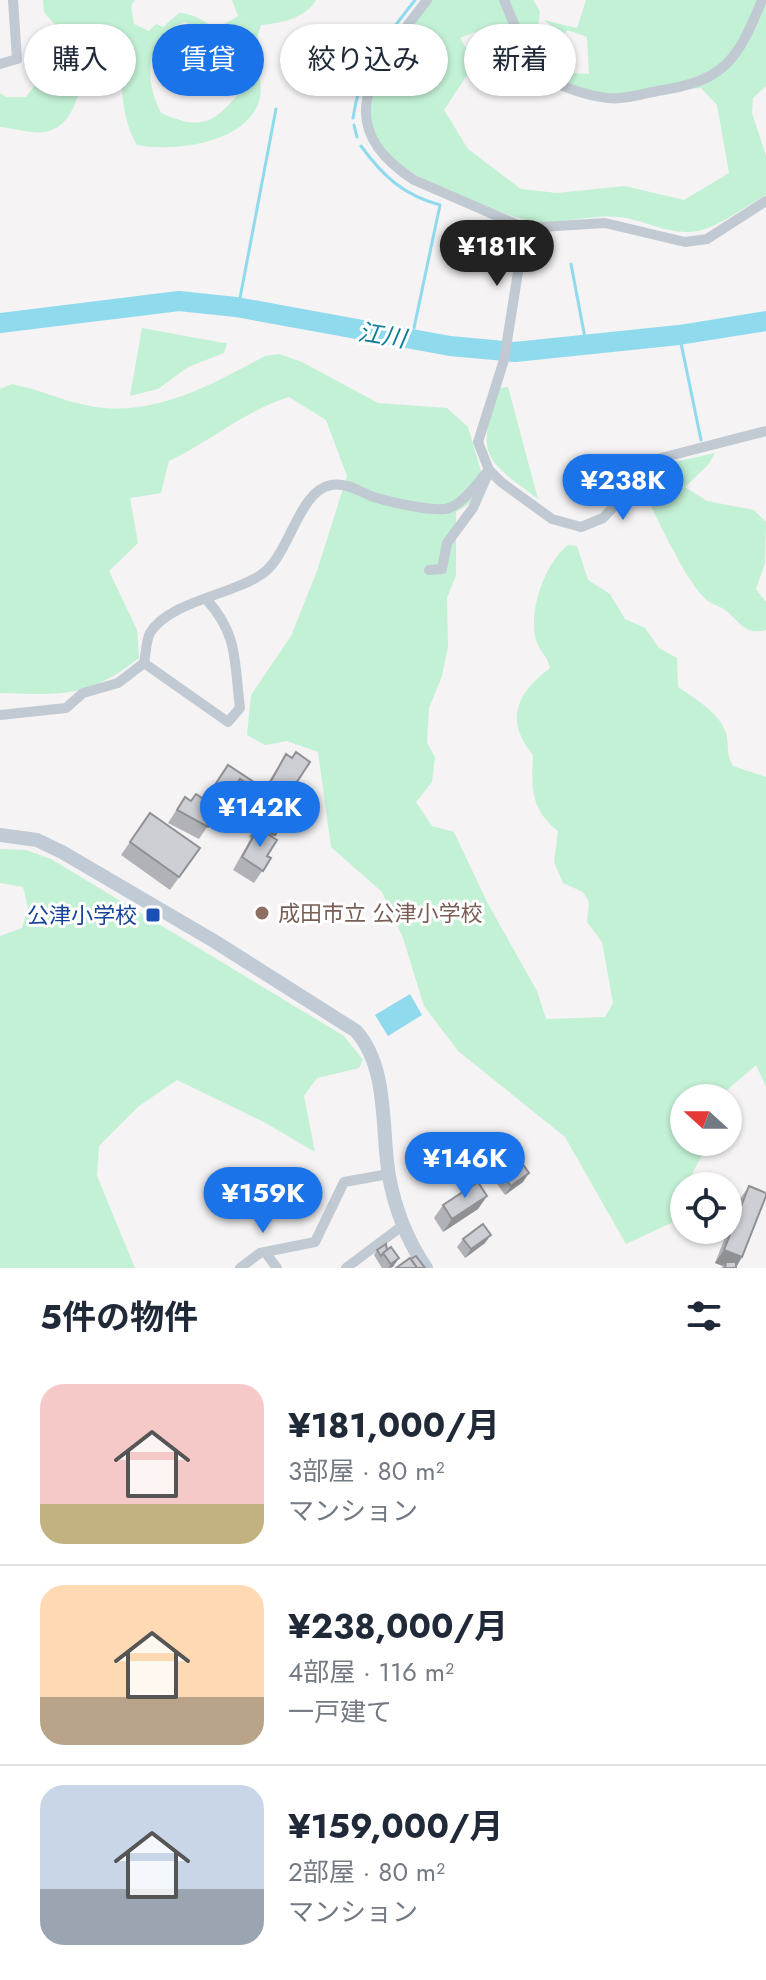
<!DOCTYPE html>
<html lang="ja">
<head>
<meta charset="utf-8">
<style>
	body { margin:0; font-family:Jost,"Noto Sans JP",sans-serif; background:#f2f2f3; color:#1f2937; height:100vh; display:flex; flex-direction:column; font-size:30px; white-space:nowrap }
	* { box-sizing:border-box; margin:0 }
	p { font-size:26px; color:#747a83 }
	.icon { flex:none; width:44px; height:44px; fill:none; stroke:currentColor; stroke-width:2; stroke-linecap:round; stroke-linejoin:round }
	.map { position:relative; height:1268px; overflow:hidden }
	.panel { display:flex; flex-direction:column; background:#fff; flex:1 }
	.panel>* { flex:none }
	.hud { position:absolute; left:24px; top:24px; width:718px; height:72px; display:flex; gap:16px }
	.needle { width:52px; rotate:291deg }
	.fabs { position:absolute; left:670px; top:1084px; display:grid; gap:16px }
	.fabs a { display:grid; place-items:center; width:72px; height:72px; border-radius:50%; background:#fff; box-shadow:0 2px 6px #0004; font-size:40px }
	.price { position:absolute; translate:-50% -68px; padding:0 18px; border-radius:28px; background:#1a73e8; color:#fff; font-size:26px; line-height:52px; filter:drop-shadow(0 2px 4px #0008) }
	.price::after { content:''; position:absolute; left:50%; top:48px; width:24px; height:18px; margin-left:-12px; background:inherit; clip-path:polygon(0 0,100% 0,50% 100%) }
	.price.on { background:#222; color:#fff }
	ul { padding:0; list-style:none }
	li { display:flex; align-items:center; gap:24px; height:200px; padding:0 40px }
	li+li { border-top:2px solid #e0e1e3 }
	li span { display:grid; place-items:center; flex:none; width:224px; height:160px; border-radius:24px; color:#555 }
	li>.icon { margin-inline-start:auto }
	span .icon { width:96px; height:96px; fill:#fffc; stroke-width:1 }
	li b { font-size:34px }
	h2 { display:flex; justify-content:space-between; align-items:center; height:96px; padding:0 40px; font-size:34px }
	.chip { padding:0 28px; border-radius:36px; background:#fff; box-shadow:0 2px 6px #0004; font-size:28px; line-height:72px }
	.chip.on { background:#1a73e8; color:#fff }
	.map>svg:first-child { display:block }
</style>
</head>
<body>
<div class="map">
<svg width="766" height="1268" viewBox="0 0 766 1268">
	<rect width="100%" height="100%" fill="#f5f3f3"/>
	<g fill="#c3f1d5" fill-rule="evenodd">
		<path d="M43,0H135L131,6L134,24L149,31L156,24L163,27L179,13C209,14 205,38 238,16L232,0H316C305,19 280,23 261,25C259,32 256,41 256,49C256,67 265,86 258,104C243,144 172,152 137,145C121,118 122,87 120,56L93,40C80,68 84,124 45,132C32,134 13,128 0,127V93L6,97H26L46,70L61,32L44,12ZM185,22C222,40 235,51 240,92C213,125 200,130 161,113C144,79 144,39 185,22Z"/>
		<path d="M432,0H533L540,11L538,28L521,38L519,57L512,60L505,56L493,25L460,38L475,63L444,110L468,149L521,189L557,193L625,186L684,200L729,173L717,105L701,88L602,95L538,74L544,71L589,74L587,37L567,30L564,36L544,20L577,28L586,0H766V86L753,98L752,113L766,156V195C746,206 723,224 702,230C673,238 647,220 619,217C593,214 566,223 540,222C518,221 498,210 477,202C435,184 370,165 369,109C368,75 413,26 432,0Z"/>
		<path d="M142,328L224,343H227L224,353L188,367L158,389L130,396Z"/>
		<path d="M279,354L302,362L378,403L447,408L468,427L484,481L478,498L456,512V575L447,598L448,647L442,676L429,708L427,743L435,757L432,782L416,802L432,826L454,832L487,902L537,991L546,1019L605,1017L613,1003L602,942L587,922L589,902L583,892L563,883L554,862L558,831C531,810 531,788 533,755C504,720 517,693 550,668C548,656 539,651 536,640C528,611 545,563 568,545L577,546L588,580L610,594L625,619L645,628L659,648L677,658L678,687C694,698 717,711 725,730C730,742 725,754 733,766L766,777V1087L756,1065L727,1090L724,1098H684V1142H709L693,1172L691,1186H684V1217L626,1244L565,1137L458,1051L424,1006L403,938L382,892L331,847L318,752L287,741L265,745L247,735L251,695L291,636L317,571L347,476L326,420L289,397C246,410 209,442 169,461L161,493L130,498L138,543L109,571L137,630L139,658C88,698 62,695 0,693V389L12,384C38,389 63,401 90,406C154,418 211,385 265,356Z"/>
		<path d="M508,387L538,499C483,458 476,456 499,388Z"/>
		<path d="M715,453L708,465L685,487L707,501L754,510L766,522L765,563L756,589L766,602V630C744,636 740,621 725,610C720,606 713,605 708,601C686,584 656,514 641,487L666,464Z"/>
		<path d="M0,849L26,850L51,859L344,1036L363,1060L359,1068L317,1078L304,1096L315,1152L264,1122L177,1080L139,1106L99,1146L97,1176L135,1268H0V936L22,928L28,908L23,887L0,883Z"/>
	</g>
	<path fill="#90daee" d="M410,994L422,1015L388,1036L375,1015Z"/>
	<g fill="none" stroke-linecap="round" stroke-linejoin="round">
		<g stroke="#90daee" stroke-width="3">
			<path d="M353,118C360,67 385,39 415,0"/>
			<path d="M354,125L357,137"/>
			<path d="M361,146C383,176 403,195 440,205L414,328"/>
			<path d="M571,264L585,338"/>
			<path d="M240,298L276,109"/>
			<path d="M238,307V305"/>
			<path d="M679,335L680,337"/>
			<path d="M412,339V337"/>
			<path d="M586,343L587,345"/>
			<path d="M681,343L701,440"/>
		</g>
		<path stroke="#90daee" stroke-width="20" d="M0,323L179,301L236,307L450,346L515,352L679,335L766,321"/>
		<g stroke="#c1cad2" stroke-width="10">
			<path d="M427,0C379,63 324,122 414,180L525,228L605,223L685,242L707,239L766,201"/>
			<path d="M504,0L536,76C558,84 584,96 608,98C623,100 642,94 657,91C724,81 737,62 762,0"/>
			<path d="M0,64L17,59L13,0"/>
			<path d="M525,228L504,360L478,442L489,470L501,482L552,519L581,527L603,518L661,458L766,431"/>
			<path d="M429,570L442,569L447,543L473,508L487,476"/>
			<path d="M144,663L228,722L240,708C234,662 239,635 206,599"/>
			<path d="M0,715L66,708L83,693L118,683L144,663C146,654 146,640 150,633C169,601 233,595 262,574C290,555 298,491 331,485C345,482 359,491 371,496C385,501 436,513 449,508C465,502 477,483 489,470"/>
			<path d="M265,1252L277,1268"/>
			<path d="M240,1268L260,1253L315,1242L344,1182L389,1174"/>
			<path d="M346,1268L402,1226"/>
		</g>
		<path stroke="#c1cbd6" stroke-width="14" d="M0,835L37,840L62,852L214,941L356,1031C389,1068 381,1130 389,1176C395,1209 407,1240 426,1268"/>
	</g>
	<g fill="#b0b2b7">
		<path d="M286,754L283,803L292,809L273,837L267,856L271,858L254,883L233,870L251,838L249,837L254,828L243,821L253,806L231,792L199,839L168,823L185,797L191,801L205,799L228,765L264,789Z"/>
		<path d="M150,813L200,848L170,890L121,855Z"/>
		<path d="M501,1173L523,1182L505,1195L495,1181Z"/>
		<path d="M749,1186L742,1257L736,1268H721L723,1266L715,1263L731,1222L728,1221V1216L736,1198L740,1199Z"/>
		<path d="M487,1196L478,1209L443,1232L434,1218L443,1205Z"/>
		<path d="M463,1239L485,1243L465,1258L457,1247Z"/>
		<path d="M377,1250H387L399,1258L391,1268H382L374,1255Z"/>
	</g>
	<g fill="#909195">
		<path d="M529,1173L523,1182L505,1195L511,1186Z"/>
		<path d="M487,1196L478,1209L443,1232L452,1219Z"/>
		<path d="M729,1216L734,1218L731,1222L728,1221Z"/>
		<path d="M491,1235L485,1243L465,1258L471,1249Z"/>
		<path d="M724,1250L742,1257L735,1268L726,1262L723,1266L715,1263Z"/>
		<path d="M399,1258L393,1267L388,1268L391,1264Z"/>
	</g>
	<g fill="#cdcfd5" stroke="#909195" stroke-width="2">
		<path d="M296,752L310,762L283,803L292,809L275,835L258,824L264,816L252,808L259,798L264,801L267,797L240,779L208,827L177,810L185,797L191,801L196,794L205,800L228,765L266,790L286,754L292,758Z"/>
		<path d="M150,813L200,848L179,877L130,842Z"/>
		<path d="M258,828L277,840L267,856L271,858L263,871L242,857Z"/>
		<path d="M519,1159L529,1173L511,1186L501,1173Z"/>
		<path d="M478,1182L487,1196L452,1219L443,1205Z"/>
		<path d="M749,1186L766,1193V1196L742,1257L724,1250Z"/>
		<path d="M736,1198L741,1200L734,1218L729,1216Z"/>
		<path d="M483,1224L491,1235L471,1249L463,1239Z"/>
		<path d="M386,1244L387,1250L381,1256L377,1250Z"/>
		<path d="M391,1247L399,1258L391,1264L383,1253Z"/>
		<path d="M416,1256L425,1268H417L411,1259Z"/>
		<path d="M410,1258L417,1268H396Z"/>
		<path d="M726,1262H736V1268H725Z"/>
	</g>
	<circle fill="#8d6e63" stroke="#fff" stroke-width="3" cx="262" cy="913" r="8"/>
	<rect fill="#1a4fb4" stroke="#fff" stroke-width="3" x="145" y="907" width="16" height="16" rx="4"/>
	<g text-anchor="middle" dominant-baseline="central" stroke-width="6" stroke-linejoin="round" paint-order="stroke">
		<g font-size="22" fill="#785e54" stroke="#fff" text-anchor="start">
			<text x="278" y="913">成田市立 公津小学校</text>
		</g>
		<g font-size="22" fill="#164399" stroke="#fff" text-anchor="end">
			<text x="137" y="915">公津小学校</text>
		</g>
		<g font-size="24" font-style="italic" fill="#0c7c9b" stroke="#fff">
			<text transform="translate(382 335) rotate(9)">江川</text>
		</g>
	</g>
</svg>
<div class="fabs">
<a><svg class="needle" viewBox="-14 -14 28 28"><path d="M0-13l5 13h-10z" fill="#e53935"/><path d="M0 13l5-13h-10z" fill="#747a83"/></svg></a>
<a><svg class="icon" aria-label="locate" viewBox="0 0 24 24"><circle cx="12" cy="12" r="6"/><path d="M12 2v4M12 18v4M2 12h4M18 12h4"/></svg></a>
</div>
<b class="price on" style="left:497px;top:288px">¥181K</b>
<b class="price" style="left:623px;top:522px">¥238K</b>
<b class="price" style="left:260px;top:849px">¥142K</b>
<b class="price" style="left:465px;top:1200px">¥146K</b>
<b class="price" style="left:263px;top:1235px">¥159K</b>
<div class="hud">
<a class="chip">購入</a>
<a class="chip on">賃貸</a>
<a class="chip">絞り込み</a>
<a class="chip">新着</a>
</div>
</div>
<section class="panel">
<h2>5件の物件<svg class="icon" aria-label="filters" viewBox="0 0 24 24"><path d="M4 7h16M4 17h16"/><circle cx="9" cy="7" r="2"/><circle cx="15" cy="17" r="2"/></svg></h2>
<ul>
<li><span style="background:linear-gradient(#f6c9c9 75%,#c2b280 0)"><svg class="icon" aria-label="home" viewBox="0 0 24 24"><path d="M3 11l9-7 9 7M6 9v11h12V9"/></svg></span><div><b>¥181,000/月</b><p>3部屋 · 80 m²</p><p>マンション</p></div></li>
<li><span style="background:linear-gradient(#ffd9b3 70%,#b9a48a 0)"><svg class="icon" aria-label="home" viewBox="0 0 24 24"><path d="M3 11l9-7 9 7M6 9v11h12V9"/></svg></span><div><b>¥238,000/月</b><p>4部屋 · 116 m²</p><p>一戸建て</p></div></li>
<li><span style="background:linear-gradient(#c9d6e8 65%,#9aa5b1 0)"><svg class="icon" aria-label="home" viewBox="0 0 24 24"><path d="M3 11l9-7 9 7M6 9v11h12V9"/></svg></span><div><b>¥159,000/月</b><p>2部屋 · 80 m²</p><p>マンション</p></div></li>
</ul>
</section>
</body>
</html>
